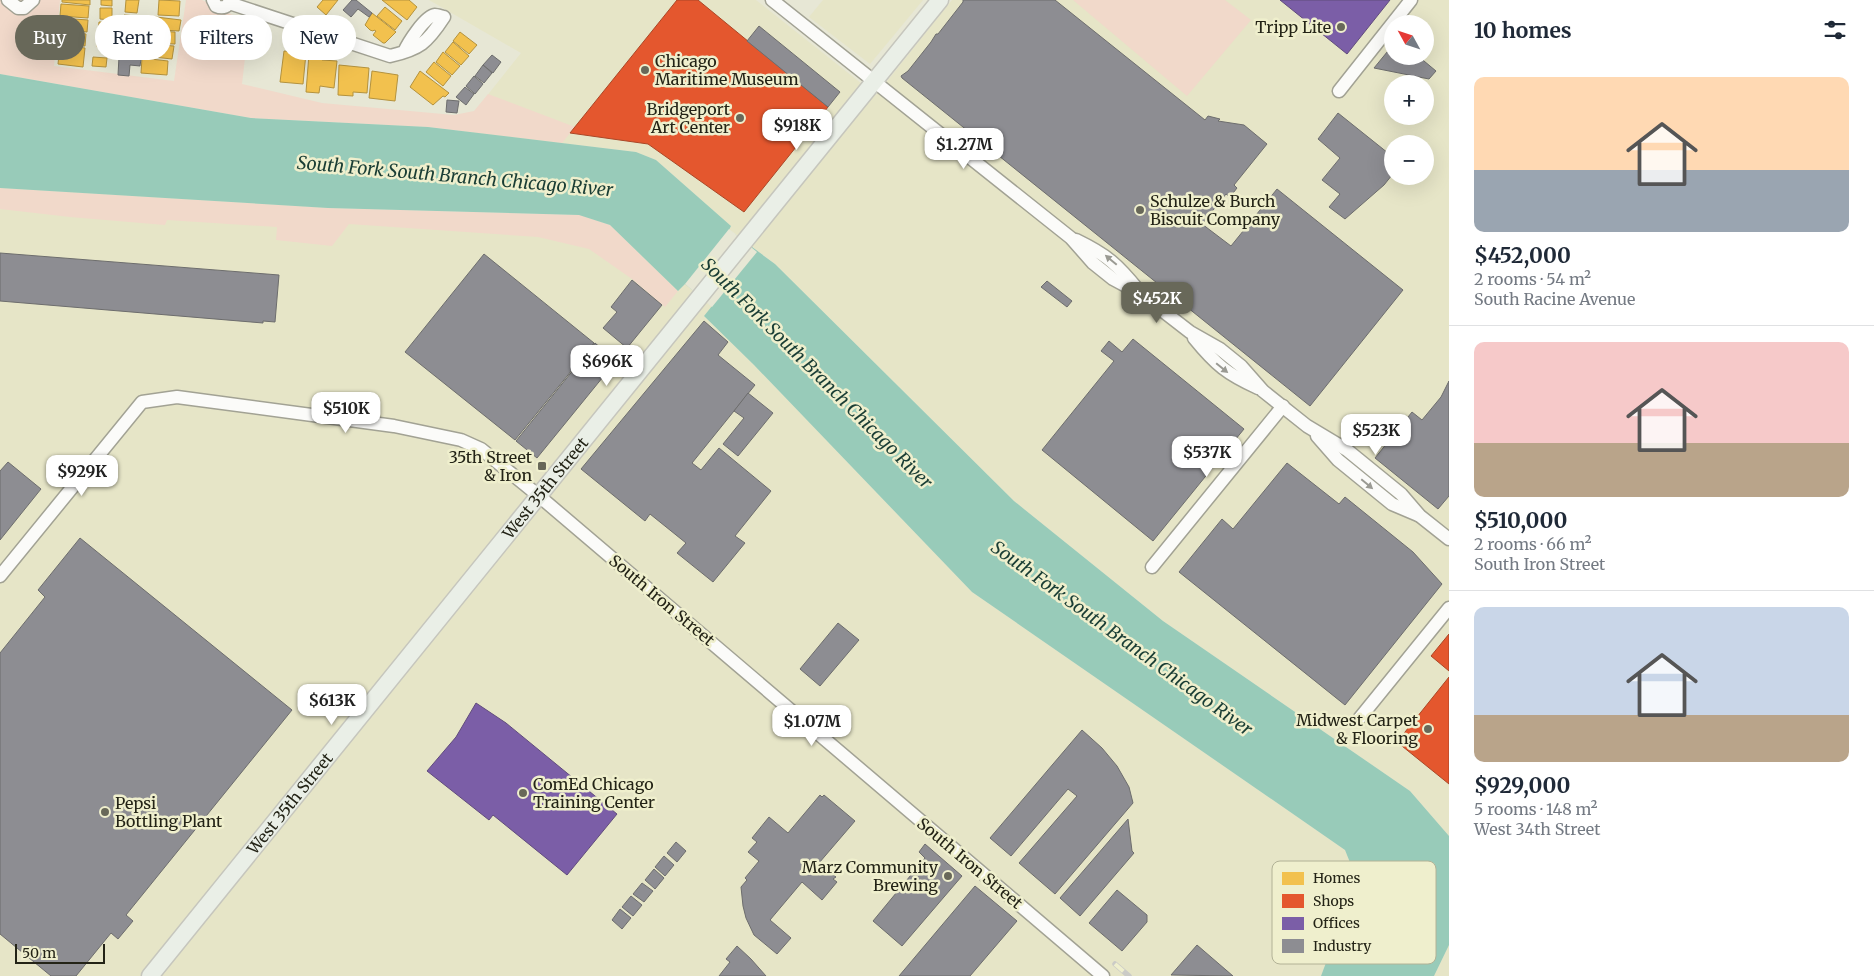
<!DOCTYPE html>
<html lang="en">
<head>
<meta charset="utf-8">
<style>
	body { margin:0; font-family:Merriweather,serif; background:#f6f6f7; color:#1f2937; height:100vh; display:flex; flex-direction:column; font-size:19px; white-space:nowrap }
	* { box-sizing:border-box; margin:0 }
	p { font-size:16px; color:#747a83 }
	.icon { flex:none; width:28px; height:28px; fill:none; stroke:currentColor; stroke-width:2; stroke-linecap:round; stroke-linejoin:round }
	.map { position:relative; flex:1; overflow:hidden }
	.details { display:flex; flex-direction:column; background:#fff; width:425px }
	.details>* { flex:none }
	.hud { position:absolute; left:15px; top:15px; width:475px; height:45px; display:flex; gap:10px }
	.needle { width:32px; rotate:310deg }
	.controls { position:absolute; left:1384px; top:15px; display:grid; gap:10px }
	.controls a { display:grid; place-items:center; width:50px; height:50px; border-radius:50%; background:#fff; box-shadow:0 5px 20px #0002; font-size:25px }
	.scale { position:absolute; left:15px; bottom:12px; width:90px; box-sizing:border-box; padding-left:5px; border:2px solid #232316; border-top:0; font-size:14px; line-height:18px; white-space:nowrap; color:#232316; -webkit-text-stroke:4px #efefcd; paint-order:stroke }
	.price { position:absolute; translate:-50% -42px; padding:0 11px; border-radius:10px; background:#fff; color:#222; font-size:16px; line-height:32px; filter:drop-shadow(0 1px 2px #0008) }
	.price::after { content:''; position:absolute; left:50%; top:30px; width:15px; height:11px; margin-left:-8px; background:inherit; clip-path:polygon(0 0,100% 0,50% 100%) }
	.price.current { background:#686859; color:#fff }
	ul { padding:0; list-style:none }
	li { display:grid; align-content:center; gap:10px; height:265px; padding:0 25px }
	li+li { border-top:1px solid #e0e1e3 }
	li span { display:grid; place-items:center; height:155px; border-radius:10px; color:#555 }
	li>.icon { margin-inline-start:auto }
	span .icon { width:90px; height:90px; fill:#fffc; stroke-width:1 }
	li b { font-size:21px }
	h2 { display:flex; justify-content:space-between; align-items:center; height:60px; padding:0 25px; font-size:21px }
	.chip { padding:0 18px; border-radius:22px; background:#fff; box-shadow:0 5px 20px #0002; font-size:18px; line-height:45px }
	.chip.current { background:#686859; color:#fff }
	main { display:flex; flex:1; min-height:0 }
	.map>svg:first-child { display:block }
</style>
</head>
<body>
<main>
<div class="map">
<svg width="1449" height="976" viewBox="0 0 1449 976">
	<rect width="100%" height="100%" fill="#e7e7d5"/>
	<g fill="#e6e5c7" fill-rule="evenodd">
		<path d="M429,0H756L876,95L952,0H1449V836L1410,791L1163,621L1014,501L775,264L729,229L731,226L656,160L636,152L459,131L521,53ZM1392,24H1425V56H1392ZM1392,84H1425V116H1392ZM1392,144H1425V176H1392Z"/>
		<path d="M823,0H923L870,64L809,17Z"/>
		<path d="M0,188L610,225L678,291L685,284L712,307L704,316L754,365L972,592L1345,850L1357,880L1321,976H0Z"/>
		<path d="M1449,945V976H1434Z"/>
	</g>
	<g fill="#f1d9ca">
		<path d="M0,0H60L54,66L174,81L186,0H202L249,23L242,84L322,103L454,115L474,111L488,94L575,127L562,143L428,127L251,118L0,74Z"/>
		<path d="M1073,0H1225L1251,20L1187,96Z"/>
		<path d="M0,188L328,208L580,215L610,225L678,291L665,307L632,279L589,249L538,237L349,224L332,246L276,240L277,227L167,220L165,225L70,217L0,209Z"/>
	</g>
	<path fill="#98cbb9" d="M0,74L251,118L428,127L636,152L656,160L731,226L729,230L775,264L1014,501L1163,621L1410,791L1449,836V945L1434,976H1321L1357,880L1345,850L972,592L754,365L704,316L712,306L685,284L678,291L610,225L579,215L328,208L0,188Z"/>
	<path fill="#e7e7d5" d="M729,229L757,252L712,307L685,284Z"/>
	<g fill="#f2c14e" stroke="#b4923d">
		<path d="M62,0H90V5L62,2Z"/>
		<path d="M101,0H112V6L101,5Z"/>
		<path d="M126,0H139L137,13L125,12Z"/>
		<path d="M159,0L180,1L179,16L158,15Z"/>
		<path d="M323,0H338L326,15L317,7Z"/>
		<path d="M382,0H409L417,7L407,20Z"/>
		<path d="M61,4L89,6L88,18L60,16Z"/>
		<path d="M385,7L402,21L395,30L377,16Z"/>
		<path d="M100,8H112V20L100,19Z"/>
		<path d="M372,13L396,32L385,43H383L373,35L376,31L374,30L373,31L370,30L365,25Z"/>
		<path d="M124,15L137,16V28L123,27Z"/>
		<path d="M148,16L181,20L179,31L146,29Z"/>
		<path d="M60,18L88,20L87,32L59,29Z"/>
		<path d="M99,22H110L109,34L98,33Z"/>
		<path d="M123,29L135,31L134,42L122,41Z"/>
		<path d="M153,31L175,32V44L151,43Z"/>
		<path d="M61,32L86,34L85,46L59,44Z"/>
		<path d="M460,32L477,45L469,54L453,41Z"/>
		<path d="M97,36L110,37L109,48L97,47Z"/>
		<path d="M453,42L469,56L461,65L445,52Z"/>
		<path d="M122,43L135,44L134,56L121,55Z"/>
		<path d="M145,44L174,46L172,59L144,56Z"/>
		<path d="M60,45L85,48L83,67L58,64Z"/>
		<path d="M284,51L306,53L303,84L280,82Z"/>
		<path d="M443,52L460,66L452,75L436,62Z"/>
		<path d="M309,54L322,55V60L337,61L334,88L320,86L319,93L306,92Z"/>
		<path d="M93,57L107,58L106,67L92,66Z"/>
		<path d="M142,58L168,61L167,75L141,73Z"/>
		<path d="M434,62L451,76L443,86L426,72Z"/>
		<path d="M339,65L369,68L367,93L353,92V96L338,95Z"/>
		<path d="M372,71L398,75L395,101L369,98Z"/>
		<path d="M420,71L449,93L445,97L443,96L433,105L410,87Z"/>
	</g>
	<g fill="#e4572e" stroke="#aa4727">
		<path d="M677,0H698L828,107L744,212L648,144L570,133Z"/>
		<path d="M1449,634V671L1431,656Z"/>
		<path d="M1449,677V784L1397,742Z"/>
	</g>
	<g fill="#7b5ea7" stroke="#614c7c">
		<path d="M1280,0H1390L1347,54Z"/>
		<path d="M476,703L506,723L617,814L567,875L493,815L489,820L427,771L456,737Z"/>
	</g>
	<g fill="#8d8d92" stroke="#6d6d6d">
		<path d="M352,0H356L372,13L369,17L358,9L351,17L343,10Z"/>
		<path d="M963,0H1055L1205,120L1208,116L1220,119L1218,121L1244,125L1267,144L1234,185L1237,188L1230,197L1226,194L1202,224L1231,246L1277,189L1403,290L1310,406L902,78L901,76L908,71L931,42L936,34H938L963,2Z"/>
		<path d="M759,26L840,92L828,107L747,41Z"/>
		<path d="M1392,46V56H1418L1436,71L1429,79L1374,68Z"/>
		<path d="M492,55L501,62L493,73L483,65Z"/>
		<path d="M119,57L141,59L140,66L130,65L129,76L118,75Z"/>
		<path d="M483,65L492,73L484,83L475,76Z"/>
		<path d="M474,76L483,84L475,94L466,86Z"/>
		<path d="M465,87L474,94L466,105L456,97Z"/>
		<path d="M447,100L459,101L457,113L446,112Z"/>
		<path d="M1338,113L1388,153L1392,147V175L1384,185L1345,219L1329,207L1340,194L1322,180L1340,158L1318,139Z"/>
		<path d="M0,253L279,275L275,322L263,321V323L0,301Z"/>
		<path d="M484,254L594,343L515,440L405,352Z"/>
		<path d="M632,280L662,305L627,348L603,328L617,312L611,307Z"/>
		<path d="M1047,281L1072,301L1067,307L1041,287Z"/>
		<path d="M704,321L728,342L718,355L755,385L692,463L701,470L719,448L771,491L735,536L745,543L713,582L677,553L686,543L650,514L645,521L581,469Z"/>
		<path d="M1133,339L1244,429L1153,541L1042,450L1114,361L1101,351L1109,341L1122,352Z"/>
		<path d="M595,343L616,361L537,458L516,441Z"/>
		<path d="M1449,381V496L1438,509L1375,458L1412,412L1422,420L1441,397Z"/>
		<path d="M748,393L773,413L738,456L723,444L744,418L734,411Z"/>
		<path d="M8,462L41,489L0,540V471Z"/>
		<path d="M1287,463L1339,504L1345,497L1413,552L1442,584L1345,705L1179,572L1222,519L1233,529Z"/>
		<path d="M80,538L292,710L126,915L133,921L118,939L111,933L76,976H51L0,934V653L45,597L38,590Z"/>
		<path d="M838,623L859,640L820,686L800,669Z"/>
		<path d="M1082,730L1102,748L1117,766L1129,787L1133,803L1055,894L1019,863L1077,796L1068,789L1011,856L990,838Z"/>
		<path d="M820,795L822,797L824,795L855,821L819,863L836,877L833,879L837,882L822,900L802,882L770,920L791,938L777,954L754,935L746,918L743,906L741,887L747,880L745,878L759,861L748,852L757,842L752,838L769,817L788,833Z"/>
		<path d="M1128,819L1132,851L1134,853L1080,916L1060,898Z"/>
		<path d="M676,842L686,851L677,862L667,853Z"/>
		<path d="M925,844L962,876L902,946L873,921L925,858L919,852Z"/>
		<path d="M664,856L674,865L665,876L655,867Z"/>
		<path d="M654,869L664,878L655,889L645,880Z"/>
		<path d="M642,883L653,891L644,902L633,894Z"/>
		<path d="M975,886L1017,921L970,976H899Z"/>
		<path d="M1117,890L1147,915V922L1122,951L1089,923Z"/>
		<path d="M631,896L642,905L633,916L622,907Z"/>
		<path d="M620,909L631,918L622,929L612,920Z"/>
		<path d="M1197,945L1233,976L1171,975Z"/>
		<path d="M737,946L751,959L766,976H719L730,962L726,959Z"/>
	</g>
	<g fill="none" stroke-linecap="round" stroke-linejoin="round">
		<g stroke="#a2a294" stroke-width="15">
			<g id="minor">
				<path d="M8,0L18,8H24L33,0"/>
				<path d="M213,0L216,6C223,9 228,7 230,0"/>
				<path d="M772,0L1071,238L1093,263L1113,279L1141,294L1190,332L1220,349L1241,366L1263,391L1307,426L1347,450L1401,494L1420,516L1449,539"/>
				<path d="M229,3L390,56C420,49 427,43 444,17C443,17 437,15 435,15C425,16 408,43 404,52"/>
				<path d="M1339,91L1411,0"/>
				<path d="M1076,240C1107,255 1117,264 1139,291"/>
				<path d="M1194,338C1216,365 1227,374 1258,388"/>
				<path d="M1317,436L1338,460L1392,504L1418,515"/>
				<path d="M1152,567L1283,406"/>
				<path d="M0,576L142,402L177,397L394,426L461,440L481,449L539,496L1103,976"/>
				<path d="M1359,719L1449,608"/>
			</g>
		</g>
		<g stroke="#c6c6bd" stroke-width="19">
			<g id="major">
				<path id="s1" d="M150,976L940,0"/>
			</g>
		</g>
		<use href="#minor" stroke="#fbfbf9" stroke-width="12"/>
		<use href="#major" stroke="#eaefe7" stroke-width="16"/>
		<g stroke="#cbcbc6" stroke-width="5.5">
			<path id="rail" d="M1115,964L1129,976"/>
		</g>
		<use href="#rail" stroke="#efefcd" stroke-width="4" stroke-dasharray="11" stroke-linecap="butt"/>
	</g>
	<defs><path id="oneway-solid" d="M-6-.8H1V-3.2L6.5 0L1 3.2V.8H-6Z" transform="scale(1.25)"/></defs>
	<g fill="#9a9a93">
		<use href="#oneway-solid" transform="translate(1111 260) rotate(-140)"/>
		<use href="#oneway-solid" transform="translate(1222 368) rotate(39)"/>
		<use href="#oneway-solid" transform="translate(1367 484) rotate(40)"/>
	</g>
	<g fill="#686859" stroke="#efefcd" stroke-width="2">
		<circle cx="1341" cy="27" r="5"/>
		<circle cx="645" cy="70" r="5"/>
		<circle cx="740" cy="118" r="5"/>
		<circle cx="1140" cy="210" r="5"/>
		<rect x="537" y="461" width="10" height="10" rx="2.5"/>
		<circle cx="1428" cy="729" r="5"/>
		<circle cx="523" cy="793" r="5"/>
		<circle cx="105" cy="812" r="5"/>
		<circle cx="948" cy="876" r="5"/>
	</g>
	<g text-anchor="middle" dominant-baseline="central" stroke-width="5" stroke-linejoin="round" paint-order="stroke">
		<g font-size="16" fill="#232316" stroke="#efefcd" text-anchor="end">
			<text x="1331" y="27">Tripp Lite</text>
			<text x="655" y="61" text-anchor="start">Chicago<tspan x="655" dy="18">Maritime Museum</tspan></text>
			<text x="730" y="109">Bridgeport<tspan x="730" dy="18">Art Center</tspan></text>
			<text x="1150" y="201" text-anchor="start">Schulze &amp; Burch<tspan x="1150" dy="18">Biscuit Company</tspan></text>
			<text x="532" y="457">35th Street<tspan x="532" dy="18">&amp; Iron</tspan></text>
			<text x="1418" y="720">Midwest Carpet<tspan x="1418" dy="18">&amp; Flooring</tspan></text>
			<text x="533" y="784" text-anchor="start">ComEd Chicago<tspan x="533" dy="18">Training Center</tspan></text>
			<text x="115" y="803" text-anchor="start">Pepsi<tspan x="115" dy="18">Bottling Plant</tspan></text>
			<text x="938" y="867">Marz Community<tspan x="938" dy="18">Brewing</tspan></text>
		</g>
		<g font-size="16" fill="#232316" stroke="#efefcd">
			<text stroke="none"><textPath href="#s1" startOffset="628">West 35th Street</textPath></text>
			<text transform="translate(662 600) rotate(40)">South Iron Street</text>
			<text stroke="none"><textPath href="#s1" startOffset="222">West 35th Street</textPath></text>
			<text transform="translate(970 863) rotate(40)">South Iron Street</text>
		</g>
		<g font-size="18" font-style="italic" fill="#193d34" stroke="#efefcd">
			<text transform="translate(455 176) rotate(5)">South Fork South Branch Chicago River</text>
			<text transform="translate(817 373) rotate(45)">South Fork South Branch Chicago River</text>
			<text transform="translate(1122 638) rotate(36)">South Fork South Branch Chicago River</text>
		</g>
	</g>
	<rect x="1272" y="861" width="164" height="103" rx="8" fill="#efefcd" stroke="#b2b296" stroke-width="1"/>
	<rect x="1282" y="872" width="22" height="13" fill="#f2c14e"/>
	<rect x="1282" y="894" width="22" height="14" fill="#e4572e"/>
	<rect x="1282" y="917" width="22" height="13" fill="#7b5ea7"/>
	<rect x="1282" y="939" width="22" height="14" fill="#8d8d92"/>
	<g font-size="14" fill="#232316">
		<text x="1313" y="883">Homes</text>
		<text x="1313" y="906">Shops</text>
		<text x="1313" y="928">Offices</text>
		<text x="1313" y="951">Industry</text>
	</g>
</svg>
<div class="controls">
<a><svg class="needle" viewBox="-14 -14 28 28"><path d="M0-13l5 13h-10z" fill="#e53935"/><path d="M0 13l5-13h-10z" fill="#747a83"/></svg></a>
<a>+</a>
<a>−</a>
</div>
<div class="scale">50 m</div>
<b class="price" style="left:797px;top:151px">$918K</b>
<b class="price" style="left:964px;top:170px">$1.27M</b>
<b class="price current" style="left:1157px;top:324px">$452K</b>
<b class="price" style="left:607px;top:387px">$696K</b>
<b class="price" style="left:346px;top:434px">$510K</b>
<b class="price" style="left:1376px;top:456px">$523K</b>
<b class="price" style="left:1207px;top:478px">$537K</b>
<b class="price" style="left:82px;top:497px">$929K</b>
<b class="price" style="left:332px;top:726px">$613K</b>
<b class="price" style="left:812px;top:747px">$1.07M</b>
<div class="hud">
<a class="chip current">Buy</a>
<a class="chip">Rent</a>
<a class="chip">Filters</a>
<a class="chip">New</a>
</div>
</div>
<section class="details">
<h2>10 homes<svg class="icon" aria-label="filters" viewBox="0 0 24 24"><path d="M4 7h16M4 17h16"/><circle cx="9" cy="7" r="2"/><circle cx="15" cy="17" r="2"/></svg></h2>
<ul>
<li><span style="background:linear-gradient(#ffd9b3 60%,#9aa5b1 0)"><svg class="icon" aria-label="home" viewBox="0 0 24 24"><path d="M3 11l9-7 9 7M6 9v11h12V9"/></svg></span><div><b>$452,000</b><p>2 rooms · 54 m²</p><p>South Racine Avenue</p></div></li>
<li><span style="background:linear-gradient(#f6c9c9 65%,#b9a48a 0)"><svg class="icon" aria-label="home" viewBox="0 0 24 24"><path d="M3 11l9-7 9 7M6 9v11h12V9"/></svg></span><div><b>$510,000</b><p>2 rooms · 66 m²</p><p>South Iron Street</p></div></li>
<li><span style="background:linear-gradient(#c9d6e8 70%,#b9a48a 0)"><svg class="icon" aria-label="home" viewBox="0 0 24 24"><path d="M3 11l9-7 9 7M6 9v11h12V9"/></svg></span><div><b>$929,000</b><p>5 rooms · 148 m²</p><p>West 34th Street</p></div></li>
</ul>
</section>
</main>
</body>
</html>
